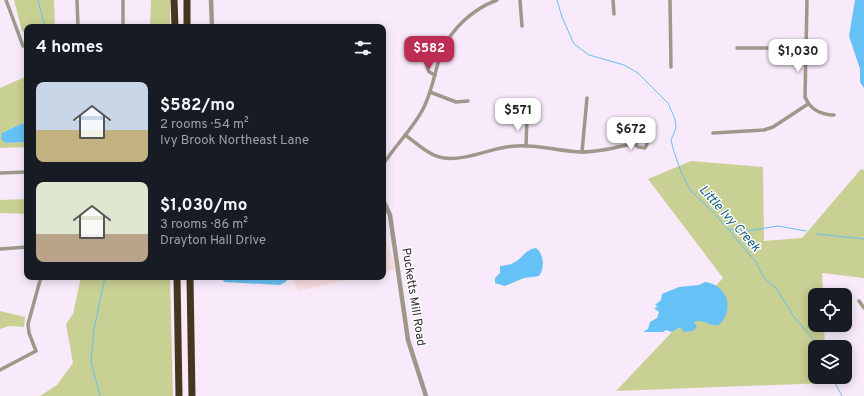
<!DOCTYPE html>
<html lang="en">
<head>
<meta charset="utf-8">
<style>
	body { margin:0; font-family:Overpass,sans-serif; background:#242831; color:#f1f3f6; height:100vh; display:flex; flex-direction:column; font-size:15px; white-space:nowrap }
	* { box-sizing:border-box; margin:0 }
	p { font-size:13px; color:#9ea1a6 }
	.icon { flex:none; width:22px; height:22px; fill:none; stroke:currentColor; stroke-width:2; stroke-linecap:round; stroke-linejoin:round }
	.map { position:relative; flex:1; overflow:hidden }
	.details { position:absolute; left:24px; top:24px; width:362px; height:256px; display:flex; flex-direction:column; background:#171b24; border-radius:8px; box-shadow:0 2px 10px #0003 }
	.details>* { flex:none }
	.controls { position:absolute; left:808px; top:288px; display:grid; gap:8px }
	.controls a { display:grid; place-items:center; width:44px; height:44px; border-radius:8px; background:#171b24; box-shadow:0 2px 10px #0003; font-size:20px }
	.price { position:absolute; translate:-50% -34px; padding:0 9px; border-radius:8px; background:#fff; color:#222; font-size:13px; line-height:26px; filter:drop-shadow(0 1px 2px #0008) }
	.price::after { content:''; position:absolute; left:50%; top:24px; width:12px; height:9px; margin-left:-6px; background:inherit; clip-path:polygon(0 0,100% 0,50% 100%) }
	.price.current { background:#bd2d53; color:#fff }
	ul { padding:0; list-style:none }
	li { display:flex; align-items:center; gap:12px; height:100px; padding:0 12px }
	li span { display:grid; place-items:center; flex:none; width:112px; height:80px; border-radius:8px; color:#555 }
	li>.icon { margin-inline-start:auto }
	span .icon { width:48px; height:48px; fill:#fffc; stroke-width:1 }
	li b { font-size:17px }
	h2 { display:flex; justify-content:space-between; align-items:center; height:48px; padding:0 12px; font-size:17px }
	.map>svg:first-child { display:block }
</style>
</head>
<body>
<div class="map">
<svg width="864" height="396" viewBox="0 0 864 396">
	<rect width="100%" height="100%" fill="#f8eafb"/>
	<g fill="#f9dee1">
		<path d="M383,231L396,269L383,272Z"/>
		<path d="M292,277H359L298,291Z"/>
	</g>
	<g fill="#c9d093">
		<path d="M14,0H54L55,27H27V34L22,31Z"/>
		<path d="M151,0H170V27H150Z"/>
		<path d="M27,76V130L23,123L2,133L6,143L27,142V147L0,148V88Z"/>
		<path d="M691,161L763,167L764,241L802,238L861,169L864,170V278L822,273L823,295H815V325H824L825,347H815V377H826V383L616,391L723,278L648,179Z"/>
		<path d="M27,199V214L0,213V200Z"/>
		<path d="M81,277H170L173,396H40L57,385L73,363L66,324L73,314Z"/>
		<path d="M0,311L25,317L24,327L9,326L0,329Z"/>
	</g>
	<g fill="#65c1f6">
		<path d="M855,0H864V88L860,82V69L849,36Z"/>
		<path d="M23,123L27,130V142L6,143L1,139L2,133Z"/>
		<path d="M536,248C544,254 545,268 539,276L524,278L505,286L495,283V278L500,273V266C523,265 521,250 536,248Z"/>
		<path d="M221,277H284L287,281L280,285L224,282Z"/>
		<path d="M705,282C728,285 735,310 719,325C710,327 703,318 694,322L697,327L693,331L684,332L680,327L672,332L666,330L663,332H643L648,329L650,322L657,318L659,312L654,308L658,307L655,305L661,300L662,294L679,287L699,285Z"/>
	</g>
	<g fill="none" stroke-linecap="round" stroke-linejoin="round">
		<g stroke="#65c1f6" stroke-width="1">
			<path d="M38,0L45,27"/>
			<path d="M557,0L562,17L574,44L589,55L624,65L638,73L668,103L675,119L676,128L671,140L674,152L682,174L691,191L714,213L756,262L764,278L776,288L795,318L820,347"/>
			<path d="M728,229L747,231L778,226L806,231"/>
			<path d="M817,234L864,239"/>
			<path d="M834,377L836,385L842,396"/>
			<path d="M100,396L91,362L94,329L105,277"/>
		</g>
		<g stroke="#9f978a" stroke-width="3.5">
			<path d="M6,0L23,46"/>
			<path d="M77,0L78,27"/>
			<path d="M520,0L522,26"/>
			<path d="M613,0L614,14"/>
			<path d="M670,0L671,67"/>
			<path d="M807,0L805,97C810,109 821,115 834,115"/>
			<path d="M123,27V0"/>
			<path d="M737,48H805"/>
			<path d="M435,75L429,72L425,61L430,52L436,49L442,51"/>
			<path d="M430,92L456,102L468,101"/>
			<path d="M637,121L645,123L647,144L645,148L638,147L636,145L635,125Z"/>
			<path d="M713,133L764,130L773,127L808,104"/>
			<path d="M405,135C417,143 429,156 444,158C468,161 492,147 516,146C538,144 560,152 582,152C601,152 618,147 636,143"/>
			<path d="M526,146L527,118"/>
			<path d="M582,152L587,98"/>
			<path d="M383,165C395,145 414,128 424,107C433,89 435,69 442,51C452,28 473,9 497,0"/>
			<path d="M0,173L27,172"/>
			<path d="M0,249L27,247"/>
			<path d="M859,301L864,308"/>
			<path d="M0,370L36,351L29,333L28,324L41,277"/>
		</g>
		<g stroke="#9f978a" stroke-width="4.5">
			<path d="M211,0L212,27"/>
			<path d="M383,200L390,215L408,340L426,396"/>
		</g>
		<g stroke="#45361d" stroke-width="7">
			<path d="M174,0L175,27"/>
			<path d="M187,0V27"/>
			<path d="M177,277L179,396"/>
			<path d="M190,277L192,396"/>
		</g>
	</g>
	<g text-anchor="middle" dominant-baseline="central" stroke-width="3" stroke-linejoin="round" paint-order="stroke">
		<g font-size="12" fill="#312933" stroke="#fff">
			<text transform="translate(413 297) rotate(81)">Pucketts Mill Road</text>
		</g>
		<g font-size="13" font-style="italic" fill="#145b7e" stroke="#fff">
			<text transform="translate(729 219) rotate(48)">Little Ivy Creek</text>
		</g>
	</g>
</svg>
<div class="controls">
<a><svg class="icon" aria-label="locate" viewBox="0 0 24 24"><circle cx="12" cy="12" r="6"/><path d="M12 2v4M12 18v4M2 12h4M18 12h4"/></svg></a>
<a><svg class="icon" aria-label="layers" viewBox="0 0 24 24"><path d="M12 4l9 5-9 5-9-5zM3 14l9 5 9-5"/></svg></a>
</div>
<b class="price current" style="left:429px;top:70px">$582</b>
<b class="price" style="left:798px;top:73px">$1,030</b>
<b class="price" style="left:518px;top:132px">$571</b>
<b class="price" style="left:631px;top:151px">$672</b>
<section class="details">
<h2>4 homes<svg class="icon" aria-label="filters" viewBox="0 0 24 24"><path d="M4 7h16M4 17h16"/><circle cx="9" cy="7" r="2"/><circle cx="15" cy="17" r="2"/></svg></h2>
<ul>
<li><span style="background:linear-gradient(#c9d6e8 60%,#c2b280 0)"><svg class="icon" aria-label="home" viewBox="0 0 24 24"><path d="M3 11l9-7 9 7M6 9v11h12V9"/></svg></span><div><b>$582/mo</b><p>2 rooms · 54 m²</p><p>Ivy Brook Northeast Lane</p></div></li>
<li><span style="background:linear-gradient(#dfe7d0 65%,#b9a48a 0)"><svg class="icon" aria-label="home" viewBox="0 0 24 24"><path d="M3 11l9-7 9 7M6 9v11h12V9"/></svg></span><div><b>$1,030/mo</b><p>3 rooms · 86 m²</p><p>Drayton Hall Drive</p></div></li>
</ul>
</section>
</div>
</body>
</html>
